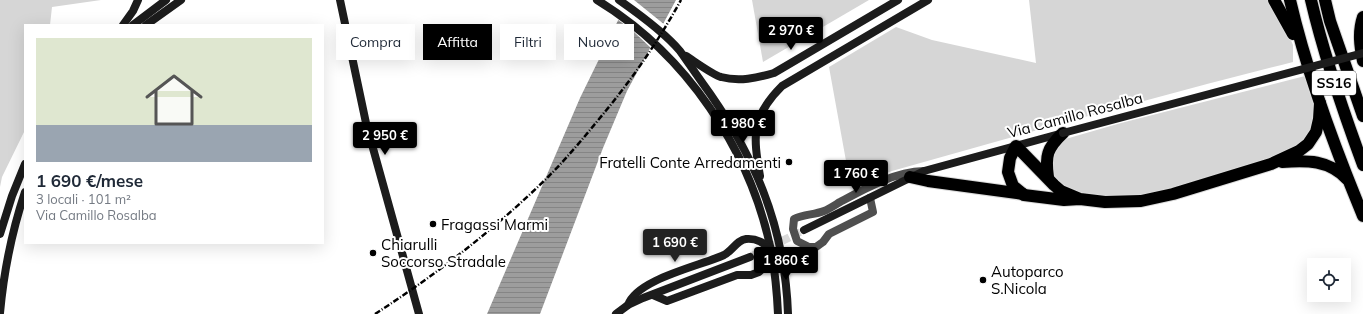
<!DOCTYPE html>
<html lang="it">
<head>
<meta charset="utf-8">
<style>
	body { margin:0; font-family:Mulish,sans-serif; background:#f2f2f3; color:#1f2937; height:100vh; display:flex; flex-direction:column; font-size:15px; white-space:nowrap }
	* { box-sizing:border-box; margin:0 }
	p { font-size:13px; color:#747a83 }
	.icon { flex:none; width:22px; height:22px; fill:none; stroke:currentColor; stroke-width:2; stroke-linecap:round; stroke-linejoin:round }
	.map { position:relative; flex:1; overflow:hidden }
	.drawer { position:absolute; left:24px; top:24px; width:300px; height:220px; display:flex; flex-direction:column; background:#fff; border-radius:0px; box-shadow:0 4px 16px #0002 }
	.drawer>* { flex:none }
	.hud { position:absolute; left:336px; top:24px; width:380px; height:36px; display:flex; gap:8px }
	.controls { position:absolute; left:1307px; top:258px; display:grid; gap:8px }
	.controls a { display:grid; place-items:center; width:44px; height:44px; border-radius:0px; background:#fff; box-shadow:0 4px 16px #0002; font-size:20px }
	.price { position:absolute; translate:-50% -34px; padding:0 9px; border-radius:4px; background:#000; color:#fff; font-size:13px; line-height:26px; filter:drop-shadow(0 1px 2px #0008) }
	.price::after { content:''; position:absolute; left:50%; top:24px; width:12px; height:9px; margin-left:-6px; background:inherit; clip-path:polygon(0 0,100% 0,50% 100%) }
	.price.active { background:#222; color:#fff }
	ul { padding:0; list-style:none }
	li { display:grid; align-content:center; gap:8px; height:212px; padding:0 12px }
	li+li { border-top:1px solid #e0e1e3 }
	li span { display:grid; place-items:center; height:124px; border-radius:0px; color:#555 }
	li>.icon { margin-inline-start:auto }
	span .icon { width:72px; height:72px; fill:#fffc; stroke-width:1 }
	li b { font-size:17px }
	.tag { padding:0 14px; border-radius:0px; background:#fff; box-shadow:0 4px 16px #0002; font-size:14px; line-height:36px }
	.tag.active { background:#000; color:#fff }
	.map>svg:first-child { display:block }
</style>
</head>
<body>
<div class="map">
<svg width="1363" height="314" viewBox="0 0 1363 314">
	<defs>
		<pattern id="water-rules" width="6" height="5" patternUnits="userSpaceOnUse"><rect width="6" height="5" fill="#9d9d9d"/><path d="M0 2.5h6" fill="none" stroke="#858585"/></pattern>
	</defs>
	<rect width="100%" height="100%" fill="#fff"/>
	<g fill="#d6d6d6">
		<path d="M0,0H101L52,7L50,25H25V130L2,177L0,187Z"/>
		<path d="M752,0H869L763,62Z"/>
		<path d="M1029,0H1268L1282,20L1293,45V62C1159,96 1025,133 892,171L874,177L854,186L850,183L829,67L896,27L932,40L1036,63Z"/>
		<path d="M1305,76L1315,110V124L1305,143L1282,154L1166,190L1141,195L1105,197L1077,193L1071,191L1052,176L1050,159L1062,140L1121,123Z"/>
	</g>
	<path fill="url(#water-rules)" d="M628,0H676L627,91L603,148L540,314H487L580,98Z"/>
	<path fill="#fff" d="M626,0H634L665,25L652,49L634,32L617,19Z"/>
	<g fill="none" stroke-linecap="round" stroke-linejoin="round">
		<path stroke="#d9d9d9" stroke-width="8" stroke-dasharray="8 4" stroke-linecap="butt" d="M750,257L804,230"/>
		<g stroke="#dbdbdb" stroke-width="14">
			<g id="highway">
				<path d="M1274,0L1293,34"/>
				<path d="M1290,0C1307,74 1334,146 1363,216"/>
				<path d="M1311,0C1324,56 1343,111 1363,165"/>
				<path d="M1325,0L1330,21L1363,116"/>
				<path d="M1363,17C1358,32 1360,46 1363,61"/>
				<path d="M1282,162C1307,160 1329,160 1347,179"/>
				<path d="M910,177L928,181L1023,194"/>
				<path d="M1048,177C1045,156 1047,148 1063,133"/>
				<path d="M1080,199L1061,191L1054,185L1016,146L1010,158L1008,172L1013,186L1024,195L1064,200L1080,199L1105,202L1141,201L1173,194L1271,164L1299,151L1308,144L1316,132L1319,119L1320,103"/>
			</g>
		</g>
		<path stroke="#4f4f4f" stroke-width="8" d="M870,198L873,212L829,234L823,242L816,247H809L797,241L793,229L794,219C804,214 814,215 824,211C829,209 835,205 840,202C866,188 894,172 924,171"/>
		<g stroke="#1c1c1c" stroke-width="8">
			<path d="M340,0L366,123L419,314"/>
			<path d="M597,0C686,54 750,149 771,250C775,271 777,293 778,314"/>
			<path d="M619,0C639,14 665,33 680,51C687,61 694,71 701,81C753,152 785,224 788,314"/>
			<path d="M123,25L133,11L138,0"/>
			<path d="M133,25L166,0"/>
			<path d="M146,25L181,0"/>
			<path d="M686,56C694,61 713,75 721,77C739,82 757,78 774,73L898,0"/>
			<path d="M760,176C753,135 751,117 782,86L928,0"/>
			<path d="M804,230L924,171L1063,133"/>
			<path d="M0,234L12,196L25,164"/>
			<path d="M653,295L667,301L737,275H751L759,272L766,265L770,254"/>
			<path d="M628,305C637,279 700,266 724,255C732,251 737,240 746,239C757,238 764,243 771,250"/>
			<path d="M0,313C4,269 11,234 25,192"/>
			<path d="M616,314L628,305L643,298L750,257"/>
		</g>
		<use href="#highway" stroke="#000" stroke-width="12"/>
		<path stroke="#000" stroke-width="2.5" stroke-dasharray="6 2 1 2" stroke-linecap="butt" d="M375,314C437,274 495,229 548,177C568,157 586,135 604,113C633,78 659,40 681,0"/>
		<path stroke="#1c1c1c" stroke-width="8" d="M1063,133L1363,53"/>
	</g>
	<g fill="#000" stroke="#fff" stroke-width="1.5">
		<circle cx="789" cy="162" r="4"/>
		<circle cx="433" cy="224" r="4"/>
		<circle cx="373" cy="253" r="4"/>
		<circle cx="983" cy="280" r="4"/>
	</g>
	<g text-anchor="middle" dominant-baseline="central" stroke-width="4" stroke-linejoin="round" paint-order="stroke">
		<rect fill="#fff" stroke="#4c4c4c" stroke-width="1" x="1312" y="71" width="44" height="24" rx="3"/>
		<g font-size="14" font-weight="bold" fill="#000">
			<text x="1334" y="83">SS16</text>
		</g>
		<g font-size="15" fill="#000" stroke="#fff">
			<text transform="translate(1075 115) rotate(-15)">Via Camillo Rosalba</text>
		</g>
		<g font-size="15" fill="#000" stroke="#fff" text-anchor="start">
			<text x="781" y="162" text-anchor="end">Fratelli Conte Arredamenti</text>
			<text x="441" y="224">Fragassi Marmi</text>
			<text x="381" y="244">Chiarulli<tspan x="381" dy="17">Soccorso Stradale</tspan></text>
			<text x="991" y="271">Autoparco<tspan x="991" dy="17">S.Nicola</tspan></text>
		</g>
	</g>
</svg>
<div class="controls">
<a><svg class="icon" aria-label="locate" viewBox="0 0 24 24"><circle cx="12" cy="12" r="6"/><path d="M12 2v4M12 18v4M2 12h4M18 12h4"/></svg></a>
</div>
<b class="price" style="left:791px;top:51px">2 970 €</b>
<b class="price" style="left:743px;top:144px">1 980 €</b>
<b class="price" style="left:385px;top:156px">2 950 €</b>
<b class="price" style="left:856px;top:194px">1 760 €</b>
<b class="price active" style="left:675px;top:263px">1 690 €</b>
<b class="price" style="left:786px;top:281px">1 860 €</b>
<div class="hud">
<a class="tag">Compra</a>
<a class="tag active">Affitta</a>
<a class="tag">Filtri</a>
<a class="tag">Nuovo</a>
</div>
<section class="drawer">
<ul>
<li><span style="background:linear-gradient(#dfe7d0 70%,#9aa5b1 0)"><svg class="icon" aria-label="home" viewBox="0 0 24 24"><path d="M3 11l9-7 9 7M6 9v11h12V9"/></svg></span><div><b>1 690 €/mese</b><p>3 locali · 101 m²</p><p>Via Camillo Rosalba</p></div></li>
</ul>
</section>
</div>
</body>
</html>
